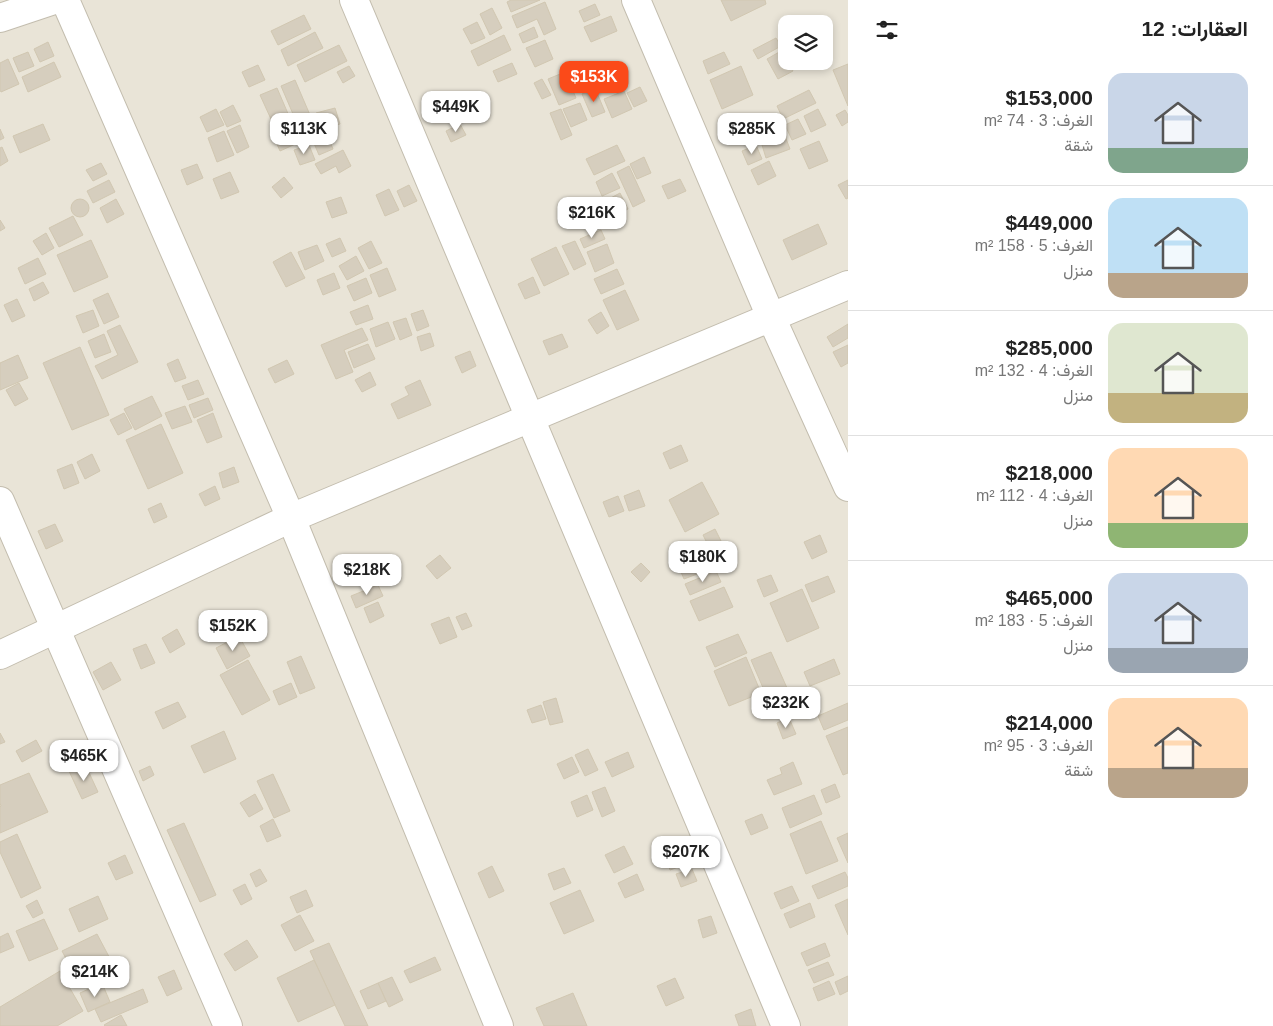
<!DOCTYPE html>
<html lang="ar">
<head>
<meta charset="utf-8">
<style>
	body { margin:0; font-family:Arial,Vazirmatn,sans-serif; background:#f6f6f6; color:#222; direction:rtl; height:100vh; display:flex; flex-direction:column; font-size:19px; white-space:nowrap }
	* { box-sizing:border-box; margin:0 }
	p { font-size:16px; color:#767676 }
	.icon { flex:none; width:28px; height:28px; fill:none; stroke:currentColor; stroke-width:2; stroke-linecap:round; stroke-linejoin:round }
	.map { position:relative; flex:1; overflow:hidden; direction:ltr }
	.side { display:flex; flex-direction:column; background:#fff; width:425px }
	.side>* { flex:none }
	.controls { position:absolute; left:778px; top:15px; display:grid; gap:10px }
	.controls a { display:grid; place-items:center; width:55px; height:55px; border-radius:10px; background:#fff; box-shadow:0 2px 8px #0003; font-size:25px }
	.price { position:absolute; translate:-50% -42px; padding:0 11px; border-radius:10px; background:#fff; color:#222; font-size:16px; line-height:32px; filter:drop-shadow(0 1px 2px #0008) }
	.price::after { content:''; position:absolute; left:50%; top:30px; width:15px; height:11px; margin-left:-8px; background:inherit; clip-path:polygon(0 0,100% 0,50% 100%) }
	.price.current { background:#fb4a19; color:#fff }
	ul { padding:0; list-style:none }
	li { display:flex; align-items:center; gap:15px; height:125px; padding:0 25px }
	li+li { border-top:1px solid #e0e0e0 }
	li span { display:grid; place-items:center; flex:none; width:140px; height:100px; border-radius:15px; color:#555 }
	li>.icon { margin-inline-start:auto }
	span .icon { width:60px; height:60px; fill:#fffc; stroke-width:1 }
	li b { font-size:21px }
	h2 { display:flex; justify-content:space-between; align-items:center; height:60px; padding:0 25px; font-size:21px }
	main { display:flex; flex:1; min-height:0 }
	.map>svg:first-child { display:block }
</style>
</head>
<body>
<main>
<section class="side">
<h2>العقارات: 12<svg class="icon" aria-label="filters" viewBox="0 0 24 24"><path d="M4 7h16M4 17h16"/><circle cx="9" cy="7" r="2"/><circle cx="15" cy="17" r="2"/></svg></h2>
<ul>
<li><span style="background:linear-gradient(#c9d6e8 75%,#7fa58c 0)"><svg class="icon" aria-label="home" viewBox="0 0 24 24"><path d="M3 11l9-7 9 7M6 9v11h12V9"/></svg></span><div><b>$153,000</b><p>الغرف: 3 · 74 m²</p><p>شقة</p></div></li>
<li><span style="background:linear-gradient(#bfe0f5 75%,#b9a48a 0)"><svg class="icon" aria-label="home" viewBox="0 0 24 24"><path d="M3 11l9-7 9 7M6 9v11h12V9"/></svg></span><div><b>$449,000</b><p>الغرف: 5 · 158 m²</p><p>منزل</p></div></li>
<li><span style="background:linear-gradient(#dfe7d0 70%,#c2b280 0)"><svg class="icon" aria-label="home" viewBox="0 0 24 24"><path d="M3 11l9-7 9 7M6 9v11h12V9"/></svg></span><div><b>$285,000</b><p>الغرف: 4 · 132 m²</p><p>منزل</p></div></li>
<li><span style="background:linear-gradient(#ffd9b3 75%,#8fb573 0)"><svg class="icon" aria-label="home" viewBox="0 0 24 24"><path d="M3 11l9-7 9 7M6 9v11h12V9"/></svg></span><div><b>$218,000</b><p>الغرف: 4 · 112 m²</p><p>منزل</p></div></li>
<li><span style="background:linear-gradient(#c9d6e8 75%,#9aa5b1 0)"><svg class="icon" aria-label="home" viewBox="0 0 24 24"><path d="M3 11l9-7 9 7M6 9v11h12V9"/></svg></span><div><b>$465,000</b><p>الغرف: 5 · 183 m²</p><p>منزل</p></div></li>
<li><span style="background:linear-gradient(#ffd9b3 70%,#b9a48a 0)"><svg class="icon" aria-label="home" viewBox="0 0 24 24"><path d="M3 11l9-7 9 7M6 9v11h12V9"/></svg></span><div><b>$214,000</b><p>الغرف: 3 · 95 m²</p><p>شقة</p></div></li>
</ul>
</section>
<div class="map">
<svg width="848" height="1026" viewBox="0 0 848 1026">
	<rect width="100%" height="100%" fill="#f5f2e9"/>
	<path fill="#e9e4d7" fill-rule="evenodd" d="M0,0H848V1026H0ZM786,24H824V61H786Z"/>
	<g fill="#d6cebe" stroke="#d1c7b1">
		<path d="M511,0H540L511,12L507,2Z"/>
		<path d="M721,0H765L766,4L731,21Z"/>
		<path d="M545,2L556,29L544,35L537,19L517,28L512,16Z"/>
		<path d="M595,4L600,15L584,22L579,11Z"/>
		<path d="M492,8L502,28L490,35L480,14Z"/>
		<path d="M304,15L311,29L278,45L271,31Z"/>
		<path d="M611,16L617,31L591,42L584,27Z"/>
		<path d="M795,19L798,24H786V41L779,28Z"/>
		<path d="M477,22L485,38L471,44L463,29Z"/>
		<path d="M534,27L538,37L523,43L519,34Z"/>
		<path d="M315,32L323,48L288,66L281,50Z"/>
		<path d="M504,35L511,50L478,66L471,51Z"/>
		<path d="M776,38L781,46L758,59L753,50Z"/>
		<path d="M545,40L553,59L535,67L526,48Z"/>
		<path d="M48,42L54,56L40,62L34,49Z"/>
		<path d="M339,45L347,61L305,82L297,65Z"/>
		<path d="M781,51L793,71L778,79L767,59Z"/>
		<path d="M28,52L34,66L19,72L13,58Z"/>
		<path d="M724,52L730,64L708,74L703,61Z"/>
		<path d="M8,59L19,84L1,92L0,90V63Z"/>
		<path d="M54,62L61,77L28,92L22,77Z"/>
		<path d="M587,62L596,81L579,89L569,70Z"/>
		<path d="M512,63L517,74L498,82L493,71Z"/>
		<path d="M848,64V106L833,70Z"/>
		<path d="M258,65L265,80L249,87L242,72Z"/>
		<path d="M349,66L355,76L343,83L337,72Z"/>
		<path d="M741,66L753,95L722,109L710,80Z"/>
		<path d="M565,72L576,98L559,105L548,79Z"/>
		<path d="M542,79L551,95L542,99L534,83Z"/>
		<path d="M295,80L310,115L296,121L281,86Z"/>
		<path d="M640,87L647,101L634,107L627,93Z"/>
		<path d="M277,88L292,123L276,130L260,95Z"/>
		<path d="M595,88L605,112L592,117L582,94Z"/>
		<path d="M809,90L816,103L783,119L777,106Z"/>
		<path d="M624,91L632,109L612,118L604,99Z"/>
		<path d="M580,103L587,120L571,127L563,109Z"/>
		<path d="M233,105L241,121L227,127L220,112Z"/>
		<path d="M335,108L340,124L320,130L316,113Z"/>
		<path d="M216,109L224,125L207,132L200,117Z"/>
		<path d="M561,109L572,135L561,140L550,113Z"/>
		<path d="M818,109L826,125L811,132L804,116Z"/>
		<path d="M845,110L848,115V122L842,126L836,115Z"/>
		<path d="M798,119L806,134L792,140L785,125Z"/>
		<path d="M307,123L313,136L280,151L274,137Z"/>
		<path d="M43,124L50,140L20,153L13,136Z"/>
		<path d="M460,124L466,135L451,142L446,131Z"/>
		<path d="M240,125L249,147L237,153L227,131Z"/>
		<path d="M0,129L4,138L0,140Z"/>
		<path d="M224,131L234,155L217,162L208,138Z"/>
		<path d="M327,134L333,149L319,155L313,141Z"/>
		<path d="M785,136L790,149L766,158L762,145Z"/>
		<path d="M819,141L828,161L809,169L800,149Z"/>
		<path d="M309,145L315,160L300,165L294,150Z"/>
		<path d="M617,145L625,161L594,175L586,159Z"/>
		<path d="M756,145L762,159L748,165L742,151Z"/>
		<path d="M2,147L8,161L0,166V148Z"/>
		<path d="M343,150L351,166L339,173L336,166L321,174L315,164Z"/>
		<path d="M644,157L651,173L637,179L630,164Z"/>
		<path d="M769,161L776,176L758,185L751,170Z"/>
		<path d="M101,163L107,174L93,181L86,170Z"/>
		<path d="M197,164L203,178L187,185L181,170Z"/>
		<path d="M629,166L645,201L633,207L617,172Z"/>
		<path d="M230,172L239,192L221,199L213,179Z"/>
		<path d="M612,173L620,188L602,196L596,182Z"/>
		<path d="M284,177L293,188L281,198L272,187Z"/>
		<path d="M680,179L686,191L668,199L662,186Z"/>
		<path d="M109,180L115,192L93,203L87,191Z"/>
		<path d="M848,180V198L846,199L838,185Z"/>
		<path d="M409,185L417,201L404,207L397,191Z"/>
		<path d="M389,189L399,210L385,216L376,195Z"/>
		<path d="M620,193L628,209L614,216L607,200Z"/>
		<path d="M341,197L347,213L332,218L326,202Z"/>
		<path d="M116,199L124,214L107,223L100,208Z"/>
		<circle cx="80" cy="208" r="9"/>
		<path d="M603,205L609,222L597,227L590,210Z"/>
		<path d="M73,216L83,235L59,247L49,228Z"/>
		<path d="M0,220L5,228L0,231Z"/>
		<path d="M818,224L827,244L792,260L783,240Z"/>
		<path d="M601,230L605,239L584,248L580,239Z"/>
		<path d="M46,233L54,248L42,255L33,241Z"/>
		<path d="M340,238L346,251L332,257L326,244Z"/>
		<path d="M91,240L108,277L74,292L57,255Z"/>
		<path d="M371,241L382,263L369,269L358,248Z"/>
		<path d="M575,241L586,264L574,270L562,246Z"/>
		<path d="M607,244L614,263L595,272L587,252Z"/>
		<path d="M317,245L324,261L305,270L298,252Z"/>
		<path d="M556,247L569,274L544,286L531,259Z"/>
		<path d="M291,252L305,278L286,287L273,262Z"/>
		<path d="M356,256L364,271L347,280L339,266Z"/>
		<path d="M38,258L46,274L25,284L18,268Z"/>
		<path d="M387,268L396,290L379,297L370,275Z"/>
		<path d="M617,269L624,284L601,294L594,279Z"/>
		<path d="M334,273L340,288L323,295L317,280Z"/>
		<path d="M533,277L540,293L525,299L518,284Z"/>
		<path d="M366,278L372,293L354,301L347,286Z"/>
		<path d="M43,282L49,293L34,301L29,289Z"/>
		<path d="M625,290L639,320L617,330L603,300Z"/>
		<path d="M108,293L119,317L104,324L93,300Z"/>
		<path d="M17,299L25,316L12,322L4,305Z"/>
		<path d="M368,305L373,319L356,325L350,312Z"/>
		<path d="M93,310L99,326L83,333L76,316Z"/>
		<path d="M423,310L429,326L417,331L411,314Z"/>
		<path d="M601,312L609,326L597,334L588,320Z"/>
		<path d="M406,318L412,335L400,340L393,322Z"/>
		<path d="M388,322L395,339L376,347L370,329Z"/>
		<path d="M848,324V338L833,347L827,337Z"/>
		<path d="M120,325L138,362L102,379L95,366L118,355L107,331Z"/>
		<path d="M362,328L368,340L344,350L353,372L336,379L321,345Z"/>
		<path d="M430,333L434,346L421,351L417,337Z"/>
		<path d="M104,334L111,352L95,358L88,341Z"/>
		<path d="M562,334L568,347L549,355L543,341Z"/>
		<path d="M368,344L375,359L354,368L348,352Z"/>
		<path d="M848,345V363L841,367L833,352Z"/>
		<path d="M80,347L109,415L72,430L43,363Z"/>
		<path d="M470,351L476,366L462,373L455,357Z"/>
		<path d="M18,355L28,378L0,390V363Z"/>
		<path d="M178,359L186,378L175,382L167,364Z"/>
		<path d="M287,360L294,374L275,383L268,369Z"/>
		<path d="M370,372L376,385L362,392L355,380Z"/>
		<path d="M198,380L204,394L188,400L182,386Z"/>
		<path d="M420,380L431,405L398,419L391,404L409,395L405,387Z"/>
		<path d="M19,383L28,399L15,406L6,390Z"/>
		<path d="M152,396L162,416L135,430L124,409Z"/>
		<path d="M208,398L213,410L194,418L189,405Z"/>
		<path d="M185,406L192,422L172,429L165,413Z"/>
		<path d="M124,413L132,428L118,435L110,420Z"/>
		<path d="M213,413L222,437L207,443L197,420Z"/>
		<path d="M161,424L183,473L148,489L126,440Z"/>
		<path d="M681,445L688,461L670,469L663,453Z"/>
		<path d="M92,454L100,471L85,479L77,462Z"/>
		<path d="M72,464L79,483L64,489L57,470Z"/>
		<path d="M234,467L239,482L223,488L219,473Z"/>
		<path d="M702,482L719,514L685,532L669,500Z"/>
		<path d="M215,486L220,499L205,506L199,494Z"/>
		<path d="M639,490L645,506L629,511L624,496Z"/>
		<path d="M618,496L624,511L609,517L603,502Z"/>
		<path d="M161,503L167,517L154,523L148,509Z"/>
		<path d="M55,524L63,541L46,549L38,531Z"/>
		<path d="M715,529L721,541L709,547L703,535Z"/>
		<path d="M820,535L827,552L812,559L804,542Z"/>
		<path d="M713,551L718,566L684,579L678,565Z"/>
		<path d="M440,555L451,568L437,579L426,566Z"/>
		<path d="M641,563L650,572L641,582L631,572Z"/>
		<path d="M716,571L721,582L690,595L685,584Z"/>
		<path d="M771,575L778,591L764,597L757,580Z"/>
		<path d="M828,576L835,592L812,602L805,585Z"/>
		<path d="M378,585L383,596L356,608L351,596Z"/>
		<path d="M724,587L733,607L699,621L690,601Z"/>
		<path d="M802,589L819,628L787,642L770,603Z"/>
		<path d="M378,602L384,616L370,623L364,608Z"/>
		<path d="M466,613L472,626L462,630L456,617Z"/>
		<path d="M449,617L457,637L440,644L431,624Z"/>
		<path d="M177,629L185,644L170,653L162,638Z"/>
		<path d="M738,634L747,653L715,667L706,647Z"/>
		<path d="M239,636L250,656L227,669L216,648Z"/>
		<path d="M146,644L155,663L141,669L133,649Z"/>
		<path d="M771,652L787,688L767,697L751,660Z"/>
		<path d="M301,656L315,688L300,694L287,662Z"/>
		<path d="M746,657L761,693L729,706L714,671Z"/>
		<path d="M834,659L840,674L810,686L804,672Z"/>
		<path d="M248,660L270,700L242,715L220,675Z"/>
		<path d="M111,662L121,680L103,690L93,672Z"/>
		<path d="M291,683L297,697L279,705L273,691Z"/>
		<path d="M556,698L563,722L550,725L543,702Z"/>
		<path d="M178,702L186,717L163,729L155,712Z"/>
		<path d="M848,703V720L824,730L818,716Z"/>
		<path d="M541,705L546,719L532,723L527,710Z"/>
		<path d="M789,718L796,734L783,739L777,723Z"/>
		<path d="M848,727V773L843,775L826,736Z"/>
		<path d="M224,731L236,759L204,773L191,746Z"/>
		<path d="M0,733L5,742L0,744Z"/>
		<path d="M36,740L42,751L22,762L16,751Z"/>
		<path d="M588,749L598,770L585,776L575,755Z"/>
		<path d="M628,752L634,767L612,777L605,762Z"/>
		<path d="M572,757L579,772L564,779L557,764Z"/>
		<path d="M793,762L802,784L774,795L767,780L782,774L780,768Z"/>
		<path d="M85,764L98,792L82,799L69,771Z"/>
		<path d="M150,766L154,775L143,781L139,771Z"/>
		<path d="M29,773L48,812L0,833V807L1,806L0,803V785Z"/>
		<path d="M273,774L290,811L274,818L257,781Z"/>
		<path d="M835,784L840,797L826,803L821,790Z"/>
		<path d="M605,787L615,811L602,817L592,792Z"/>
		<path d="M255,794L263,809L249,817L240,803Z"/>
		<path d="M587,795L593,810L577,817L571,802Z"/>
		<path d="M814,795L822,814L790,828L782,808Z"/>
		<path d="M762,814L768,828L751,835L745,821Z"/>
		<path d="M273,819L281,836L267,842L260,826Z"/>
		<path d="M821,821L838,861L806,874L790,834Z"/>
		<path d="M184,823L216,895L200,902L167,830Z"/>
		<path d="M848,833V863L837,838Z"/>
		<path d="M17,834L41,888L21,898L0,852V842Z"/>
		<path d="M624,846L633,864L614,873L605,855Z"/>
		<path d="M684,848L690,863L670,870L665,855Z"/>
		<path d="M125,855L133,873L116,880L108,863Z"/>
		<path d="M492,866L504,891L489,898L478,873Z"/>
		<path d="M564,868L571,883L554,890L548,874Z"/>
		<path d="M260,869L267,881L256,887L250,874Z"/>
		<path d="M692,869L697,881L681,887L676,874Z"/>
		<path d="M845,872L848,878V886L818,899L812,886Z"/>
		<path d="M637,874L644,890L625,898L618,883Z"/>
		<path d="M245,884L252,899L241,905L233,890Z"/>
		<path d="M792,886L799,901L781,909L774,893Z"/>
		<path d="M306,890L313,906L297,913L290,897Z"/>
		<path d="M580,890L594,921L564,934L550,903Z"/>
		<path d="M98,896L108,919L79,932L69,909Z"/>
		<path d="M848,899V935L835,905Z"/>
		<path d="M37,900L43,913L33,918L26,906Z"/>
		<path d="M810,903L815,917L790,928L784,914Z"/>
		<path d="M300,915L314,941L295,951L281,925Z"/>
		<path d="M711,916L717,933L703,938L698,920Z"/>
		<path d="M44,919L58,949L29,961L16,931Z"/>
		<path d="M8,933L14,947L0,953V937Z"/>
		<path d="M97,934L115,968L80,985L62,951Z"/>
		<path d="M247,940L258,957L235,971L224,954Z"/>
		<path d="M329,943L368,1026H345L335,1005L310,951Z"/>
		<path d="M825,943L830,956L807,966L801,953Z"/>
		<path d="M435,957L441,970L410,983L404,971Z"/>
		<path d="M314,960L335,1005L298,1022L277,978Z"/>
		<path d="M828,962L834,975L814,983L808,970Z"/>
		<path d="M174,970L182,989L167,996L158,977Z"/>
		<path d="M60,971L83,1011L57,1026H0V1007Z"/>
		<path d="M848,976V991L840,995L835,982Z"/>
		<path d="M392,977L403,1000L389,1007L378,983Z"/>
		<path d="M675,978L684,998L666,1006L657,986Z"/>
		<path d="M829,981L835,994L818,1001L813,988Z"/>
		<path d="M102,983L110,1002L88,1012L80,993Z"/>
		<path d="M378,983L386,1001L368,1009L360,991Z"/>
		<path d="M143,989L148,1002L101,1022L95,1009Z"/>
		<path d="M573,993L587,1026H544L536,1008Z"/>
		<path d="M751,1009L756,1026H739L735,1015Z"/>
		<path d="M121,1015L127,1026H105L104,1025Z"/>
	</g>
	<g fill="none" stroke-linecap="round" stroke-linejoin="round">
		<g stroke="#c3bdae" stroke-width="30">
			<g id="minor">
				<path d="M65,0L291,518L499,1026"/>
				<path d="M354,0L786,1026"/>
				<path d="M636,0L771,317L848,487"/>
				<path d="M0,18L54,0"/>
				<path d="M0,501L228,1026"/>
				<path d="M0,655L291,518L848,285"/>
			</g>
		</g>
		<use href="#minor" stroke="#fff" stroke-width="28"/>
	</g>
</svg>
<div class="controls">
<a><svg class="icon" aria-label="layers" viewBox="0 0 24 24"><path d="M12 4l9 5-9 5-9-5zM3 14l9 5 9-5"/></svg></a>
</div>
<b class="price current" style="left:594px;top:103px">$153K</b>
<b class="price" style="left:456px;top:133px">$449K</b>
<b class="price" style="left:304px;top:155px">$113K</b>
<b class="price" style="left:752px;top:155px">$285K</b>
<b class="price" style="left:592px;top:239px">$216K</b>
<b class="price" style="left:703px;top:583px">$180K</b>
<b class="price" style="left:367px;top:596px">$218K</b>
<b class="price" style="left:233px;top:652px">$152K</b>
<b class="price" style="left:786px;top:729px">$232K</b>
<b class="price" style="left:84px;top:782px">$465K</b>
<b class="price" style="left:686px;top:878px">$207K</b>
<b class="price" style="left:95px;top:998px">$214K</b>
</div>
</main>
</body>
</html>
